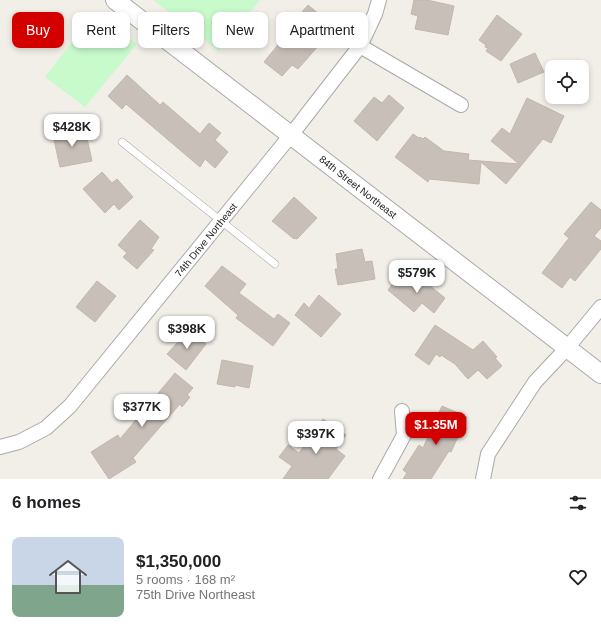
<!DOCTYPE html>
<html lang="en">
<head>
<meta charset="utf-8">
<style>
	body { margin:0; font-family:Arial,sans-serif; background:#f6f6f6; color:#202124; height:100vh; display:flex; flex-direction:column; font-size:15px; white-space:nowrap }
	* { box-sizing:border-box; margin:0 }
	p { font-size:13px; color:#757577 }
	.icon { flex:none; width:22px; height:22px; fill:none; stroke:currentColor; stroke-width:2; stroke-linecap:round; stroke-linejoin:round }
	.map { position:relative; height:479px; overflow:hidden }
	.details { display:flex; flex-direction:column; background:#fff; flex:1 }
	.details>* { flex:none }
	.banner { position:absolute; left:12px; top:12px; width:400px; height:36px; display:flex; gap:8px }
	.tools { position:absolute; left:545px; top:60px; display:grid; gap:8px }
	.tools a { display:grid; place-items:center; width:44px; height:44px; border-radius:8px; background:#fff; box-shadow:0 2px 6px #0003; font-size:20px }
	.price { position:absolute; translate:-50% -34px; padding:0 9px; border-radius:8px; background:#fff; color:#222; font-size:13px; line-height:26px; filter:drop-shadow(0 1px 2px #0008) }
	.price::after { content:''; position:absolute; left:50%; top:24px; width:12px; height:9px; margin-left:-6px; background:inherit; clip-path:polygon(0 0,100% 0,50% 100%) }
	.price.current { background:#d40000; color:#fff }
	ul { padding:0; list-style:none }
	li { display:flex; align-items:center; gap:12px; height:100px; padding:0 12px }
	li+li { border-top:1px solid #e0e0e0 }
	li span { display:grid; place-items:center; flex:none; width:112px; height:80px; border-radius:8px; color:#555 }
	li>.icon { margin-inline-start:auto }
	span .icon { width:48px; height:48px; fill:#fffc; stroke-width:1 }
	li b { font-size:17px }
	h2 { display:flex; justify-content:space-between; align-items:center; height:48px; padding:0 12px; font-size:17px }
	.pill { padding:0 14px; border-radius:8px; background:#fff; box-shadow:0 2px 6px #0003; font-size:14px; line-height:36px }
	.pill.current { background:#d40000; color:#fff }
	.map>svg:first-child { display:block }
</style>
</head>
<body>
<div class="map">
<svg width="601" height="479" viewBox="0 0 601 479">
	<rect width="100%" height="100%" fill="#f2efe9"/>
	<g fill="#c8facc">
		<path d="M153,0H260L219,51Z"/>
		<path d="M95,12L137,44L85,107L45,77Z"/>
	</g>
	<g fill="#c7bfb8" stroke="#c4b6ab">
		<path d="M414,0H427L454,6L448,35L415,29L418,16L411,14Z"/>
		<path d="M308,5L331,24L325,30L327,31L325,34L327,36L298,69L292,65L282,76L264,62L290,30L288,28Z"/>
		<path d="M497,15L522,34L501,61L486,51L488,48L485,47L486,45L479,40Z"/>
		<path d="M535,53L544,72L518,83L510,64Z"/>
		<path d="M127,75L160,105L163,102L200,134L209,123L221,133L215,140L228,152L215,168L205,159L200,167L126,104L122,109L108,96Z"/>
		<path d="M389,95L404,108L377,141L354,121L374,97L382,103Z"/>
		<path d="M527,98L564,116L551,143L543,139L506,184L481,162L479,184L429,179L428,182L395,157L413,134L419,138L420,137L423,139L425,137L444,151L469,154L468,160L519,164L491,141L502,128L510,134Z"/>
		<path d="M85,129L92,161L60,167L53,135Z"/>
		<path d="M102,172L112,183L117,179L133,197L119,210L114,204L105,213L83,189Z"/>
		<path d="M294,197L317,218L297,239L295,238L294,239L272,221Z"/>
		<path d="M591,202L601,210V228L594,236L601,241V249L575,281L570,277L562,288L542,273L569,238L564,234Z"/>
		<path d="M140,220L159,237L151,249L154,250L137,269L123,257L127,253L118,245Z"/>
		<path d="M362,249L365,262L372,261L375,279L338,285L335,269H338L336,254Z"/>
		<path d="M222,266L246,284L239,293L274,319L278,314L290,323L273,346L236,318L238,315L205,286Z"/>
		<path d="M413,272L445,298L434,313L422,303L414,312L388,290L397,278L404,284Z"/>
		<path d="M97,281L116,296L95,322L76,307Z"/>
		<path d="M319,295L341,314L321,337L295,315L304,303L309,308Z"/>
		<path d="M435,325L473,350L483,341L497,357L495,358L502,366L487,379L478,370L468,379L455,364L441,355L440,357L436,354L429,365L415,355Z"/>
		<path d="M189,330L206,344L186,370L167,354Z"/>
		<path d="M222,360L253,366L249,388L235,385V387L217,384Z"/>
		<path d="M175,373L193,388L187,395L190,397L182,407L180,404L133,458L136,462L109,479L91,452L118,435L120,439Z"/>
		<path d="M442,406L467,417L451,452L449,451L431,479H403L407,473L403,470L419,445L423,448Z"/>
		<path d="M323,419L346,435L336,449L345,456L328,479H283L292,466L279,457L288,445L299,453Z"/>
	</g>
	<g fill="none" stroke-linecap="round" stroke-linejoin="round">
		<g stroke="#a9a9a9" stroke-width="8">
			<path id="service" d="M122,142L275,264"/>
		</g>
		<g stroke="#a9a9a9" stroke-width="16">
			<g id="minor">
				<path d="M360,46L461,105"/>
				<path d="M0,447L19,442L46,428L70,406L291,135L360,46L375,14L379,0"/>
				<path d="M380,479L404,435L402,411"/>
				<path d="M483,479L488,454L535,382L567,348L601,307"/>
			</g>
		</g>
		<g stroke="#a9a9a9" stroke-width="20">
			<path id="tertiary" d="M115,0L601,374"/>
		</g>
		<use href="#service" stroke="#fff" stroke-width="7"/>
		<use href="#minor" stroke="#fff" stroke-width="14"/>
		<use href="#tertiary" stroke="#fff" stroke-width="18"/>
	</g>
	<g text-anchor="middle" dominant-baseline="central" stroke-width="3" stroke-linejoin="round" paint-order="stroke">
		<g font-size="10" fill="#222" stroke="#fff">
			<text transform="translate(358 187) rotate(38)">84th Street Northeast</text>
			<text transform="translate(206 240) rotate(-51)">74th Drive Northeast</text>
		</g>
	</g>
</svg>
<div class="tools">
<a><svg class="icon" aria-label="locate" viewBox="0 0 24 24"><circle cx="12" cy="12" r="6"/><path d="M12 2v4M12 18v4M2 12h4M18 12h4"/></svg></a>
</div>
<b class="price" style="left:72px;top:148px">$428K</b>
<b class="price" style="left:417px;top:294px">$579K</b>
<b class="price" style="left:187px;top:350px">$398K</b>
<b class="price" style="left:142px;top:428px">$377K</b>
<b class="price current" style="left:436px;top:446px">$1.35M</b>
<b class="price" style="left:316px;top:455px">$397K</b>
<div class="banner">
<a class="pill current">Buy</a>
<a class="pill">Rent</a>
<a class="pill">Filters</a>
<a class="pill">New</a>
<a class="pill">Apartment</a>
</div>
</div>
<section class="details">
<h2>6 homes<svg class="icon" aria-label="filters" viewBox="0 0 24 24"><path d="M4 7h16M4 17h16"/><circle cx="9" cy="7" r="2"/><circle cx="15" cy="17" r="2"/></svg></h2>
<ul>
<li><span style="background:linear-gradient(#c9d6e8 60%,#7fa58c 0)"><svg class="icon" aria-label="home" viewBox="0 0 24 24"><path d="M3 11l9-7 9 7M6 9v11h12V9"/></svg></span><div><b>$1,350,000</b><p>5 rooms · 168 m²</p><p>75th Drive Northeast</p></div><svg class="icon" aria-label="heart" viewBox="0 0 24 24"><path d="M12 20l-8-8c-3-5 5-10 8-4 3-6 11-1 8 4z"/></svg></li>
</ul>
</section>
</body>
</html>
